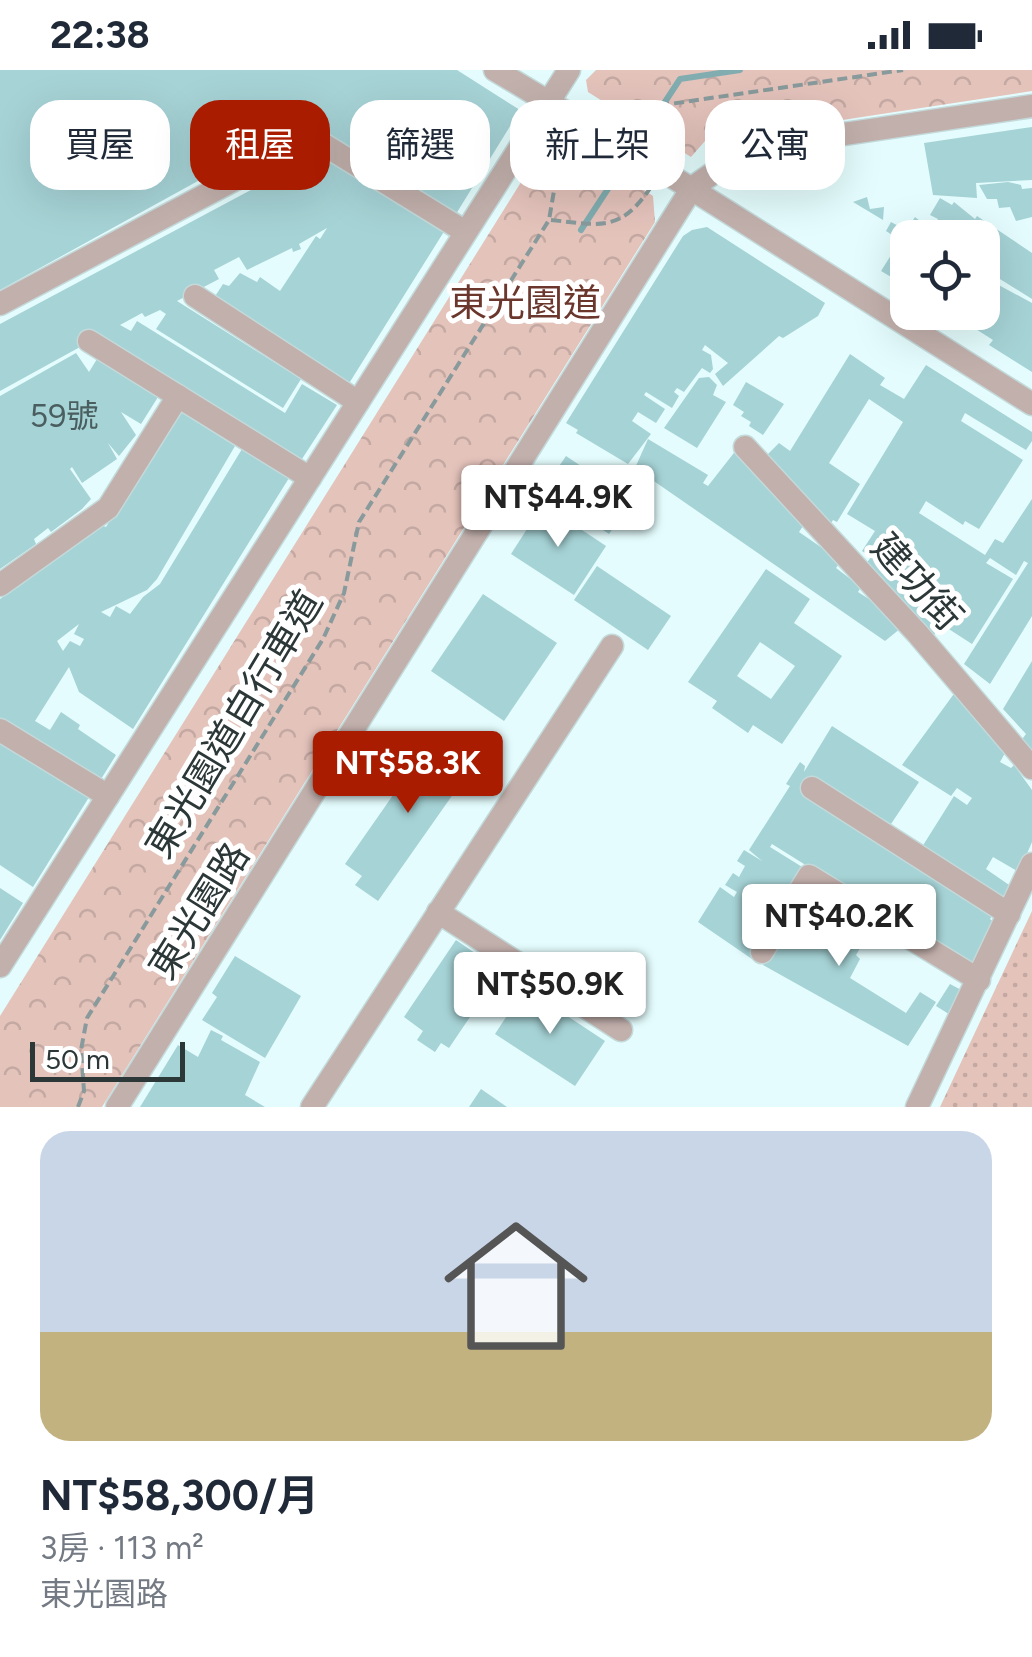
<!DOCTYPE html>
<html lang="zh-TW">
<head>
<meta charset="utf-8">
<style>
	body { margin:0; font-family:Figtree,"Noto Sans TC",sans-serif; background:#f2f2f3; color:#1f2937; height:100vh; display:flex; flex-direction:column; font-size:38px; white-space:nowrap }
	* { box-sizing:border-box; margin:0 }
	p { font-size:32px; color:#747a83 }
	.icon { flex:none; width:55px; height:55px; fill:none; stroke:currentColor; stroke-width:2; stroke-linecap:round; stroke-linejoin:round }
	.map { position:relative; height:1037px; overflow:hidden }
	.panel { display:flex; flex-direction:column; background:#fff; flex:1 }
	.panel>* { flex:none }
	.top-card { position:absolute; left:30px; top:30px; width:972px; height:90px; display:flex; gap:20px }
	.buttons { position:absolute; left:890px; top:150px; display:grid; gap:20px }
	.buttons a { display:grid; place-items:center; width:110px; height:110px; border-radius:20px; background:#fff; box-shadow:0 10px 40px #0002; font-size:50px }
	.scale { position:absolute; left:30px; bottom:25px; width:155px; box-sizing:border-box; padding-left:10px; border:5px solid #2c3738; border-top:0; font-size:28px; line-height:35px; white-space:nowrap; color:#2c3738; -webkit-text-stroke:8px #fff; paint-order:stroke }
	.price { position:absolute; translate:-50% -85px; padding:0 22px; border-radius:10px; background:#fff; color:#222; font-size:32px; line-height:65px; filter:drop-shadow(0 2px 5px #0008) }
	.price::after { content:''; position:absolute; left:50%; top:60px; width:30px; height:22px; margin-left:-15px; background:inherit; clip-path:polygon(0 0,100% 0,50% 100%) }
	.price.selected { background:#aa1c00; color:#fff }
	ul { padding:0; list-style:none }
	li { display:grid; align-content:center; gap:20px; height:530px; padding:0 40px }
	li span { display:grid; place-items:center; height:310px; border-radius:30px; color:#555 }
	li>.icon { margin-inline-start:auto }
	span .icon { width:180px; height:180px; fill:#fffc; stroke-width:1 }
	li b { font-size:42px }
	.tag { padding:0 35px; border-radius:30px; background:#fff; box-shadow:0 10px 40px #0002; font-size:35px; line-height:90px }
	.tag.selected { background:#aa1c00; color:#fff }
	.status { display:flex; justify-content:space-between; align-items:center; height:70px; padding:0 50px; background:#fff; direction:ltr }
	.status svg { height:28px; fill:currentColor }
	.map>svg:first-child { display:block }
</style>
</head>
<body>
<div class="status"><b>22:38</b><svg viewBox="0 0 49 12"><path d="M0 12V9h3v3zM5 12V6h3v6zM10 12V3h3v9zM15 12V0h3v12zM26 1h20v11H26zM47 4h2v5h-2z"/></svg></div>
<div class="map">
<svg width="1032" height="1037" viewBox="0 0 1032 1037">
	<defs>
		<pattern id="grass-dots" width="8" height="8" patternUnits="userSpaceOnUse" patternTransform="scale(2.5)"><rect width="8" height="8" fill="#e4c3bb"/><path d="M2 2h.1M6 6h.1" fill="none" stroke="#c4a8a2" stroke-width="1.8" stroke-linecap="round"/></pattern>
		<pattern id="park-crowns" width="20" height="18" patternUnits="userSpaceOnUse" patternTransform="scale(2.5)"><rect width="20" height="18" fill="#e4c3bb"/><path d="M2 6a3 3 0 1 1 6 0M12 15a3 3 0 1 1 6 0" fill="none" stroke="#c4a8a2"/></pattern>
	</defs>
	<rect width="100%" height="100%" fill="#e4fcfd"/>
	<path fill="url(#grass-dots)" d="M1032,841V1037H940Z"/>
	<g fill="url(#park-crowns)">
		<path d="M596,0H1032V21L705,71L691,87L588,22L586,10Z"/>
		<path d="M563,66L653,126L655,152L102,1037H0V946L543,77Z"/>
	</g>
	<g fill="none" stroke-linecap="round" stroke-linejoin="round">
		<path stroke="#81adb0" stroke-width="6" d="M581,160L680,9L740,0"/>
	</g>
	<g fill="#a6d3d6" fill-rule="evenodd">
		<path d="M0,0H457L520,40L456,144L307,51L0,220Z"/>
		<path d="M1032,57V110L976,113L977,128L933,125L924,73Z"/>
		<path d="M320,83L445,160L348,315L212,231L223,214L229,216L240,203L257,212L260,207L280,221L316,166L320,169L327,158L299,174L301,179L293,182L292,178L247,200L239,187L214,200L219,209L177,231L301,309L283,338L156,259L166,244L160,240L145,247L142,243L120,255L131,261L137,251L285,343L302,314L337,335L300,392L100,266L0,321V254Z"/>
		<path d="M1008,112L1021,115L1022,119L1032,118V147L1016,151L1010,137L999,138L997,129H987L979,115Z"/>
		<path d="M867,127L870,139L884,137L883,150L853,132Z"/>
		<path d="M940,128L952,135L954,132L975,149L977,146L1032,183V229L982,198V168H942L946,163L934,156L938,149L930,145Z"/>
		<path d="M915,147L931,160L927,168H908V217L881,201Z"/>
		<path d="M891,152L902,158L894,166L886,161Z"/>
		<path d="M707,157L825,233L818,246L783,268L779,266L723,316L715,304L728,293L705,275L702,280L711,285L713,299L710,303L702,298L684,322L677,318L674,322L679,326L672,338L646,322L644,325L665,339L656,353L638,342L632,351L651,364L628,394L576,363L578,360L566,353L683,166L692,160Z"/>
		<path d="M982,206L1032,233V302L989,275L993,270L949,242H982Z"/>
		<path d="M76,283L89,302L97,289L158,327L141,354L121,342L136,365L119,386L108,373L117,389L82,413L72,397L70,399L91,429L82,439L51,462L48,458L34,469L36,474L0,499V326Z"/>
		<path d="M850,284L885,308L880,315L904,329L926,295L1032,362V371L1026,380L965,343L961,351L1023,390L979,459L965,451L963,455L926,431L919,443L985,485L995,469L1003,473L1032,429V546L990,614L964,594L1028,493L1024,491L1016,505L990,488L986,493L1013,509L972,574L941,554L934,565L871,504L866,494L871,487L862,481L875,461L847,444L903,352L869,329L829,393L860,414L837,452L833,450L827,459L767,385L779,373L790,381Z"/>
		<path d="M709,307L717,315L713,325L726,332L697,378L664,358L699,308Z"/>
		<path d="M746,312L784,334L763,365L749,356L751,352L741,346L744,342L733,335Z"/>
		<path d="M179,341L235,376L157,509L147,520L101,542L110,547L116,536L130,544L143,527L160,514L242,379L289,408L133,659L79,622L69,597L35,651L50,660L61,642L80,655L78,659L116,685L98,714L0,656V529L101,455L106,457ZM79,554L74,564L84,569L80,576L70,571L63,581L57,571Z"/>
		<path d="M648,369L708,405L703,413L708,416L737,379L803,456L799,462L841,491L836,498L861,517L858,522L869,529L871,524L901,558L885,571L635,398Z"/>
		<path d="M566,386L632,430L609,464L543,420Z"/>
		<path d="M543,434L606,476L574,525L511,484Z"/>
		<path d="M597,496L671,546L648,580L574,530Z"/>
		<path d="M766,499L810,529L794,553L842,586L782,674L753,655L748,663L712,638L717,631L688,612ZM760,572L795,596L771,629L737,606Z"/>
		<path d="M483,524L557,573L504,651L431,601Z"/>
		<path d="M1032,591V687L1020,672L1026,664L1003,639Z"/>
		<path d="M956,621L1005,683L1000,692L1011,698L1014,695L1032,720V772L1019,802L993,787L986,799L1012,817L1006,830L922,777L954,726L967,735L972,728L957,718L951,726L902,695Z"/>
		<path d="M832,656L919,712L891,754L821,712L994,843L990,849L994,852L983,869L988,872L972,899L772,774L770,777L807,800L752,889L698,852L720,817L734,827L737,822L725,815L733,803L739,807L745,796L737,791L744,780L762,791L749,780L790,716L786,714L800,692L805,696L804,702Z"/>
		<path d="M435,665L475,693L378,831L355,815L362,806L345,794Z"/>
		<path d="M0,670L91,724L33,817L0,795Z"/>
		<path d="M812,814L828,825L823,832L870,861L856,885L860,889L850,908L906,943L920,922L936,932L908,976L763,895L797,840L807,847L815,832L805,826Z"/>
		<path d="M0,818L23,833L0,870Z"/>
		<path d="M456,870L501,901L449,978L441,973L435,982L417,970L423,961L404,947Z"/>
		<path d="M235,886L301,926L265,988L202,950L217,927L212,923Z"/>
		<path d="M950,914L963,921L952,946L936,936Z"/>
		<path d="M525,918L605,971L575,1016L495,964Z"/>
		<path d="M211,960L223,966L221,970L260,992L245,1025L265,1037H140L178,975L198,987Z"/>
		<path d="M481,1019L507,1037H469Z"/>
	</g>
	<g fill="none" stroke-linecap="round" stroke-linejoin="round">
		<g stroke="#c3d9da" stroke-width="25">
			<g id="minor">
				<path d="M495,0L644,89L1032,334"/>
				<path d="M195,226L358,332"/>
				<path d="M0,234L313,68L464,161"/>
				<path d="M89,271L310,408"/>
				<path d="M745,377L917,563L1032,698"/>
				<path d="M0,515L108,438L178,326"/>
				<path d="M0,660L108,726"/>
				<path d="M812,718L1009,844"/>
				<path d="M438,842L621,960"/>
				<path d="M762,882L809,806L979,910"/>
				<path d="M0,896L569,0"/>
				<path d="M117,1037L692,118L736,87L784,73L1032,36"/>
				<path d="M312,1037L612,576"/>
				<path d="M917,1037L1032,794"/>
			</g>
		</g>
		<g stroke="#889a9b" stroke-width="4" stroke-dasharray="10 5" stroke-linecap="butt">
			<path d="M656,36L665,55L670,78"/>
			<path d="M600,39L636,33L656,36L903,0"/>
			<path d="M551,150C600,155 620,163 651,117"/>
			<path d="M78,1037L84,1021L81,980L87,948L323,569L344,523L359,452L549,150L556,109L572,71"/>
		</g>
		<use href="#minor" stroke="#c2b0ac" stroke-width="22"/>
	</g>
	<g text-anchor="middle" dominant-baseline="central" stroke-width="10" stroke-linejoin="round" paint-order="stroke">
		<g font-size="32" fill="#4a5e60">
			<text x="64" y="346">59號</text>
		</g>
		<g font-size="38" fill="#6b362c" stroke="#fff">
			<text x="525" y="233">東光園道</text>
		</g>
		<g font-size="38" fill="#2c3738" stroke="#fff">
			<text transform="translate(917 512) rotate(48)">建功街</text>
			<text transform="translate(234 654) rotate(-59)">東光園道自行車道</text>
			<text transform="translate(199 841) rotate(-58)">東光園路</text>
		</g>
	</g>
</svg>
<div class="buttons">
<a><svg class="icon" aria-label="locate" viewBox="0 0 24 24"><circle cx="12" cy="12" r="6"/><path d="M12 2v4M12 18v4M2 12h4M18 12h4"/></svg></a>
</div>
<div class="scale">50 m</div>
<b class="price" style="left:558px;top:480px">NT$44.9K</b>
<b class="price selected" style="left:408px;top:746px">NT$58.3K</b>
<b class="price" style="left:839px;top:899px">NT$40.2K</b>
<b class="price" style="left:550px;top:967px">NT$50.9K</b>
<div class="top-card">
<a class="tag">買屋</a>
<a class="tag selected">租屋</a>
<a class="tag">篩選</a>
<a class="tag">新上架</a>
<a class="tag">公寓</a>
</div>
</div>
<section class="panel">
<ul>
<li><span style="background:linear-gradient(#c9d6e8 65%,#c2b280 0)"><svg class="icon" aria-label="home" viewBox="0 0 24 24"><path d="M3 11l9-7 9 7M6 9v11h12V9"/></svg></span><div><b>NT$58,300/月</b><p>3房 · 113 m²</p><p>東光園路</p></div></li>
</ul>
</section>
</body>
</html>
